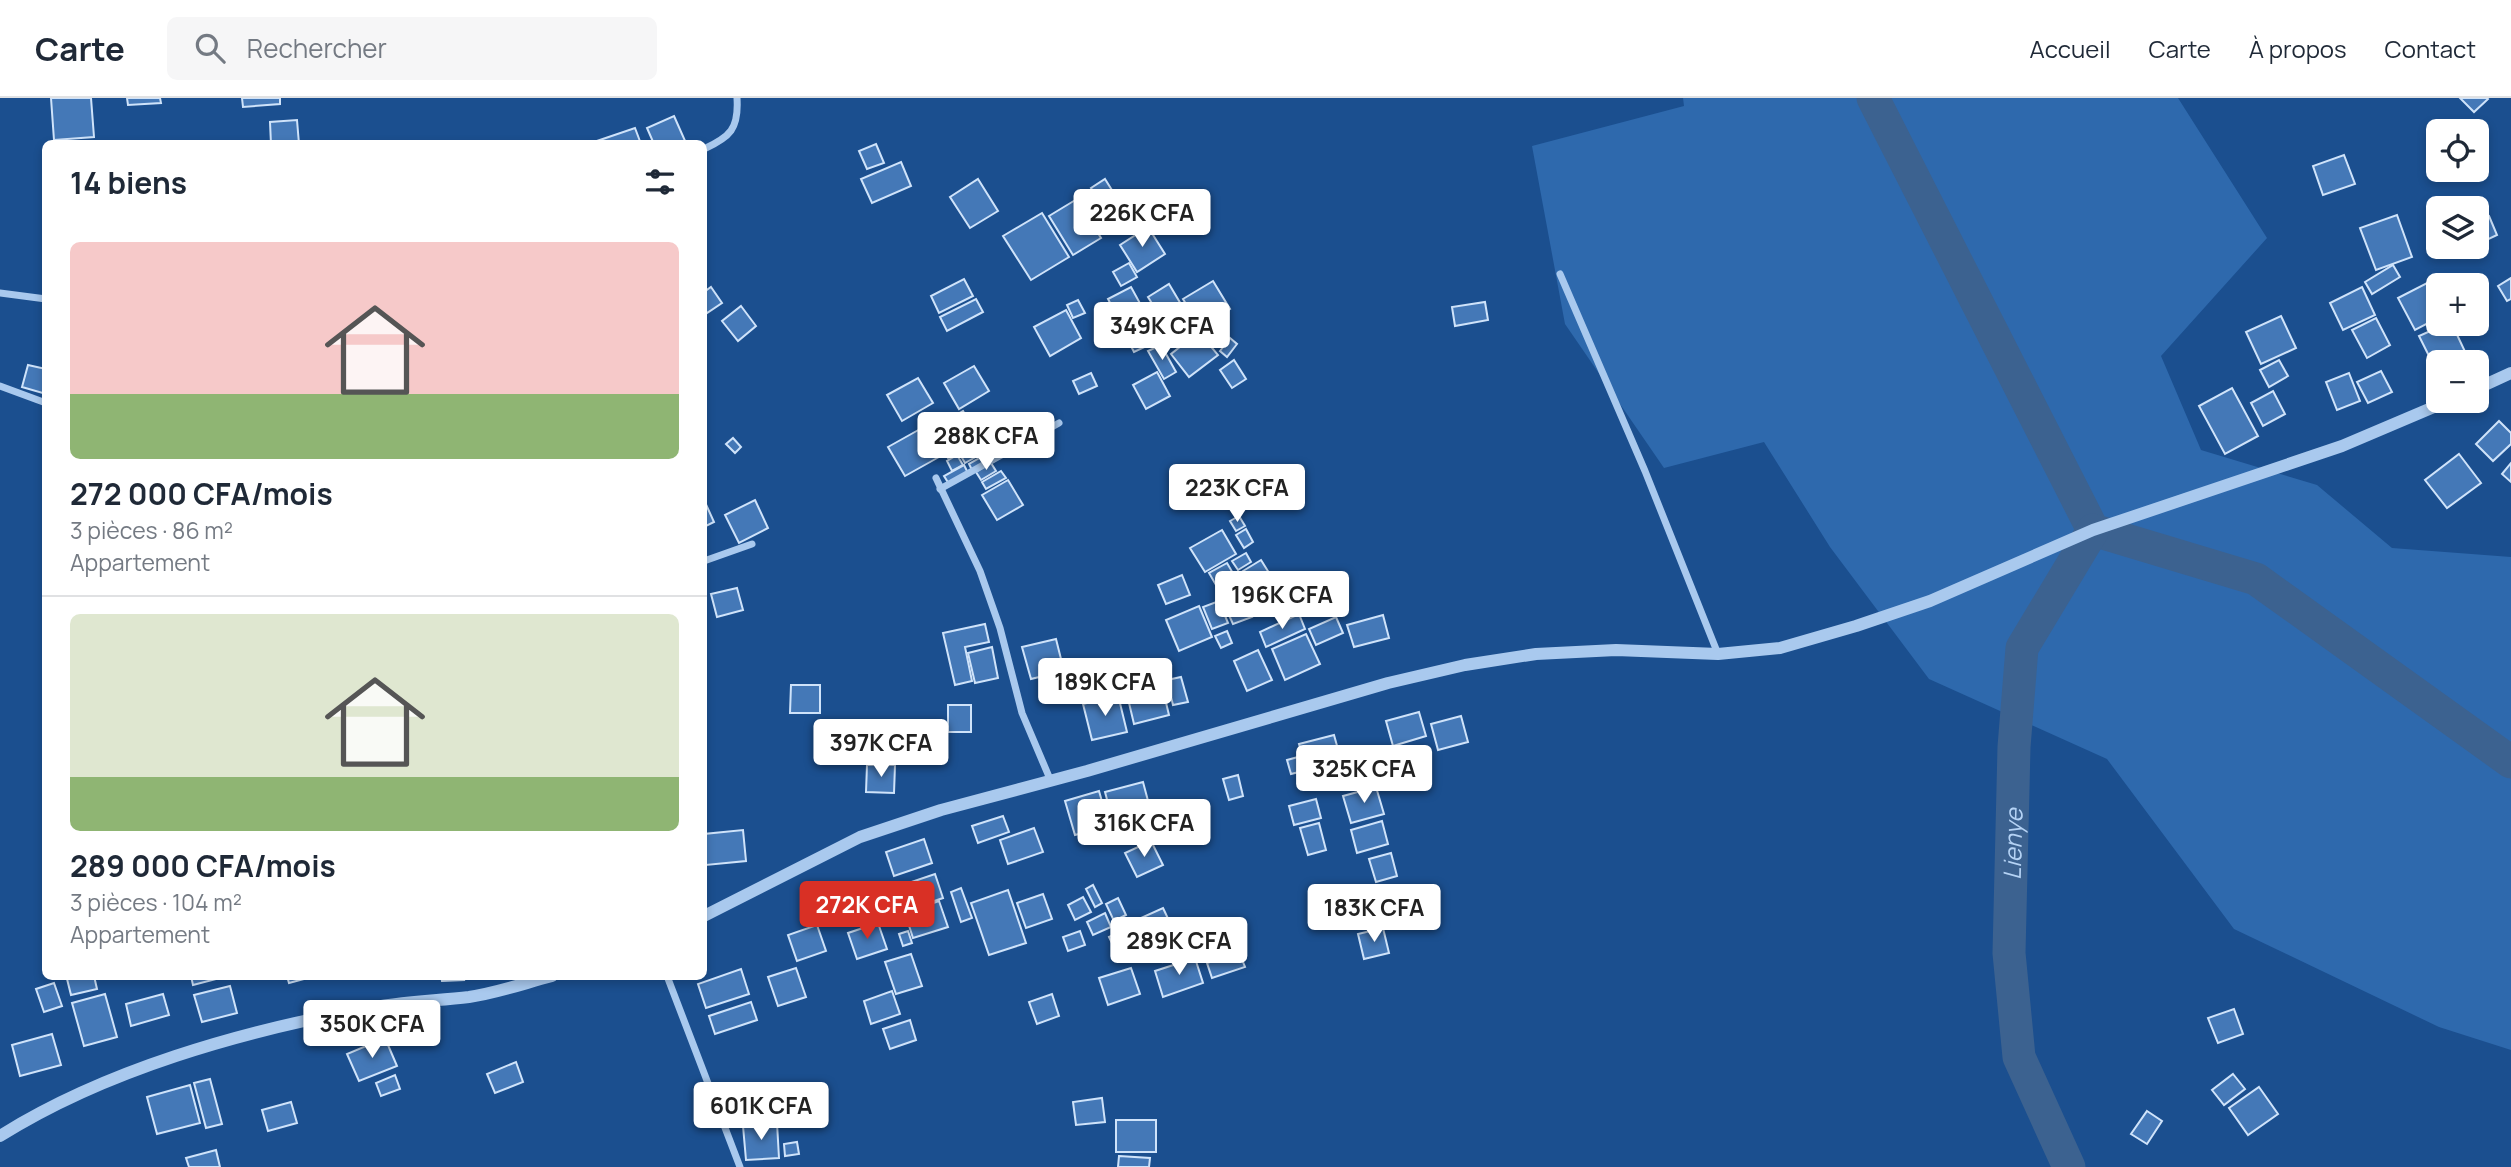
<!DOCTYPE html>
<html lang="fr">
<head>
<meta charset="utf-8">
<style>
	body { margin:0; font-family:Manrope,sans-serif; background:#f6f6f7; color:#1f2937; height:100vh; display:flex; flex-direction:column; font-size:26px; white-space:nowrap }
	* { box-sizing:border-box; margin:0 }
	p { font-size:23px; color:#747a83 }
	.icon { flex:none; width:38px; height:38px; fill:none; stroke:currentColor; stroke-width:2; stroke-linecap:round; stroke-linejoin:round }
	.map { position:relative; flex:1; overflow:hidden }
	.side { position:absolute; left:42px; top:42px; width:665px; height:840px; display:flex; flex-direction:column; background:#fff; border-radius:10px; box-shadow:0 4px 10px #0003 }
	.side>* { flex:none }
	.tools { position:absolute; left:2426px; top:21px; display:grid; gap:14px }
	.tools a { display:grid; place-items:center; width:63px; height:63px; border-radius:10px; background:#fff; box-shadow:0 4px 10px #0003; font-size:35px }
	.price { position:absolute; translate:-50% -60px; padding:0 16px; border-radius:7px; background:#fff; color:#222; font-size:23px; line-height:46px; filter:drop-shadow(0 2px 4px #0008) }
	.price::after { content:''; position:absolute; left:50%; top:42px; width:21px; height:16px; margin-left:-10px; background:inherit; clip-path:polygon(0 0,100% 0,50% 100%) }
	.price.current { background:#d93025; color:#fff }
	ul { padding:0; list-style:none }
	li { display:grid; align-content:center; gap:14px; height:371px; padding:0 28px }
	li+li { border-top:2px solid #e0e1e3 }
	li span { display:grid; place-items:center; height:217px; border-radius:10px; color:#555 }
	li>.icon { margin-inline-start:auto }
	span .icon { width:126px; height:126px; fill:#fffc; stroke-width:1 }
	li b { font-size:30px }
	h2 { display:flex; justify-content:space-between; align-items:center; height:84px; padding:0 28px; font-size:30px }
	header { display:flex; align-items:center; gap:42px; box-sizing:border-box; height:98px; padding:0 35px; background:#fff; border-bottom:2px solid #e0e1e3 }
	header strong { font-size:33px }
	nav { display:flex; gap:38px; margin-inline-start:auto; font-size:24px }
	.search { width:490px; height:63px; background:#f6f6f7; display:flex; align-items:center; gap:18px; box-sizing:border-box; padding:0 24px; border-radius:10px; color:#747a83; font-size:26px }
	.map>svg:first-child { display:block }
</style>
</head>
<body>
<header>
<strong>Carte</strong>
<div class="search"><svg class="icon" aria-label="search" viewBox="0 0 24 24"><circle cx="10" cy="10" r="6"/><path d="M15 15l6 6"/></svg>Rechercher</div>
<nav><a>Accueil</a><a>Carte</a><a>À propos</a><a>Contact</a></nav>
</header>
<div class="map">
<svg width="2511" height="1069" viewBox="0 0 2511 1069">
	<rect width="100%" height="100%" fill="#1b4f8f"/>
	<path fill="#2e69ad" d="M1683,0H2178L2267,140L2161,258L2201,352L2317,387L2392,450L2511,459V952L2439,929L2234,831L2107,661L1929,581L1830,449L1764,344L1664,370L1565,226L1532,48L1684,8Z"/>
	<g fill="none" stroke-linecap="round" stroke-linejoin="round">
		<g stroke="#3c6290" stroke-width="33">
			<path d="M1873,0L2093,432L2256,481L2511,664"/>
			<path id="s1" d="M2069,1069L2019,959L2009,855L2014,649L2022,550L2093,432"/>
		</g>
	</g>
	<g fill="#4478b7" stroke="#cfe3fa" stroke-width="2">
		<path d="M51,0H91L94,39L54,42Z"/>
		<path d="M127,0H160L161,5L128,7Z"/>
		<path d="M242,0H280V6L243,9Z"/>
		<path d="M2460,0H2487L2488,1L2474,14Z"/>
		<path d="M674,18L686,45L654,46L647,30Z"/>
		<path d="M297,22L299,46H271L270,24Z"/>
		<path d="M635,30L641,46H598L597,43Z"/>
		<path d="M876,46L884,65L867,71L859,53Z"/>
		<path d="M2344,57L2355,86L2323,97L2313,68Z"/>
		<path d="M901,64L911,88L872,105L861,81Z"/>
		<path d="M978,81L998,113L970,130L950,99Z"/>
		<path d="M1105,81L1115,97L1101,106L1091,90Z"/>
		<path d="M1077,101L1101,140L1073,157L1049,118Z"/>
		<path d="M1042,115L1069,159L1031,182L1003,138Z"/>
		<path d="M2397,117L2412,159L2376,172L2360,130Z"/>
		<path d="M2489,118L2497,137L2476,147V124Z"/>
		<path d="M1148,129L1165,156L1137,174L1120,147Z"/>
		<path d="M1129,165L1137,179L1121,188L1113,174Z"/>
		<path d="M2393,167L2400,179L2372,196L2365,184Z"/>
		<path d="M2511,180V201L2507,203L2498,188Z"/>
		<path d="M964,181L973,198L939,215L931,198Z"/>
		<path d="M1213,183L1230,211L1200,229L1183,201Z"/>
		<path d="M2429,184L2438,201V220L2415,232L2398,200Z"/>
		<path d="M1169,186L1182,208L1161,220L1148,199Z"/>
		<path d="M711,189L722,205L707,215L704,210V194Z"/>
		<path d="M1131,189L1142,209L1119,222L1108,201Z"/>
		<path d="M2362,189L2375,217L2343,232L2330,205Z"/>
		<path d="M976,201L983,214L947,233L940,219Z"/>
		<path d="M1078,202L1085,215L1073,220L1067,207Z"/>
		<path d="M1485,204L1488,222L1455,228L1452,209Z"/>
		<path d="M741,208L756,228L738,243L722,223Z"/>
		<path d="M1066,212L1081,240L1050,258L1034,229Z"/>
		<path d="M1185,213L1197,231L1168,249L1156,231Z"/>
		<path d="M1152,214L1159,224L1153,228L1146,218Z"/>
		<path d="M2281,218L2296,250L2261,266L2246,234Z"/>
		<path d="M2376,220L2390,247L2367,260L2352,232Z"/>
		<path d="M1143,224L1153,245L1134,254L1123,233Z"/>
		<path d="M2446,226H2452L2468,260L2459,264H2438L2437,274L2419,238Z"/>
		<path d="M1199,234L1218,257L1189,279L1171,256Z"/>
		<path d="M1230,240L1237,246L1227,259L1220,253Z"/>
		<path d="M1161,247L1176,274L1164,281L1148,253Z"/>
		<path d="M1234,262L1246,281L1232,290L1220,272Z"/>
		<path d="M2279,262L2288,278L2269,289L2260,272Z"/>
		<path d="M28,267L46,271V296L22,289Z"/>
		<path d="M974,268L989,293L959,311L944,285Z"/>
		<path d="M2381,273L2392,294L2368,305L2357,284Z"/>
		<path d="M1157,274L1170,298L1146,311L1133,287Z"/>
		<path d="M1091,275L1097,288L1079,296L1073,283Z"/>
		<path d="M2349,275L2360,303L2337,312L2326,284Z"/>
		<path d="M918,280L933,305L902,323L887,297Z"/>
		<path d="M2232,290L2258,338L2225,356L2199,308Z"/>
		<path d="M2273,293L2285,316L2263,328L2251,305Z"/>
		<path d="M963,313L980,342L974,346L969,337L947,350L952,358L948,360L931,331Z"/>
		<path d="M2499,323L2511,335V346L2493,363L2476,346Z"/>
		<path d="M922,330L939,359L905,378L888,349Z"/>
		<path d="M733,340L741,349L735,355L726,346Z"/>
		<path d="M967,341L971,348L954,358L950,350Z"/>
		<path d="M976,349L981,356L965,365L961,358Z"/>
		<path d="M992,353L995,359L972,372L969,366Z"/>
		<path d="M2459,356L2481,385L2447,410L2425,382Z"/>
		<path d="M957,357L963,367L952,373L947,363Z"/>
		<path d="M991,365L996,373L981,382L976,374Z"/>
		<path d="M2511,365V384L2502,376Z"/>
		<path d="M964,367L968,375L949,386L944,378Z"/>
		<path d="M1001,373L1006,380L986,391L982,384Z"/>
		<path d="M1008,382L1023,407L997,422L982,397Z"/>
		<path d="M704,402L714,424L704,429Z"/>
		<path d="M755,402L768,430L739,445L725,417Z"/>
		<path d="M1239,418L1245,428L1236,433L1230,423Z"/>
		<path d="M1246,431L1253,444L1244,450L1236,437Z"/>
		<path d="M1222,432L1236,456L1205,474L1190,450Z"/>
		<path d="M1246,455L1251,464L1238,472L1232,463Z"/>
		<path d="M1261,462L1271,478L1252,489L1243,473Z"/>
		<path d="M1227,465L1234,477L1216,487L1209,475Z"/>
		<path d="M1182,477L1190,497L1166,506L1158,487Z"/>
		<path d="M1244,483L1252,497L1246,500L1238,486Z"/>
		<path d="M737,490L743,512L717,519L711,496Z"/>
		<path d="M1242,496L1252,519L1233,526L1223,504Z"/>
		<path d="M1219,503L1228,525L1212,531L1203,509Z"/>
		<path d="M1199,508L1212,539L1179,553L1166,522Z"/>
		<path d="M1299,516L1305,531L1266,549L1260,534Z"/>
		<path d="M1383,517L1389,540L1354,549L1347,527Z"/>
		<path d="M1336,519L1343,535L1316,547L1309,531Z"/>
		<path d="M985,526L989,544L965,549L972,583L955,587L943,535Z"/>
		<path d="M1227,533L1232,545L1221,550L1215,538Z"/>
		<path d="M1306,536L1320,566L1285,582L1272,551Z"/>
		<path d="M1056,541L1064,573L1031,581L1022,549Z"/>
		<path d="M992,549L998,580L975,585L968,555Z"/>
		<path d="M1258,552L1272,582L1247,593L1234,563Z"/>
		<path d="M1181,579L1188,604L1173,607L1167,582Z"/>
		<path d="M1160,580L1169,617L1134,626L1125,588Z"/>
		<path d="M791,587H820V615H790Z"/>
		<path d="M1118,597L1127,634L1092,642L1083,606Z"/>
		<rect x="948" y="607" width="23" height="27"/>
		<path d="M1419,614L1426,638L1393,648L1386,623Z"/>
		<path d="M1461,618L1468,644L1438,652L1431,626Z"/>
		<path d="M1334,637L1341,662L1306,671L1299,646Z"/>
		<path d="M1298,659L1303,673L1291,676L1287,662Z"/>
		<path d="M867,667H895L894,695L866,694Z"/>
		<path d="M1238,677L1243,698L1229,702L1223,681Z"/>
		<path d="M1143,684L1151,714L1113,724L1105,694Z"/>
		<path d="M1376,689L1384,716L1351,725L1343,698Z"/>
		<path d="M1099,693L1109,728L1075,737L1065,703Z"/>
		<path d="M1316,701L1321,720L1294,727L1289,708Z"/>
		<path d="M1153,717L1158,733L1138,739L1133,722Z"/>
		<path d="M1003,718L1009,734L978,745L972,728Z"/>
		<path d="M1382,723L1388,746L1357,755L1351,732Z"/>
		<path d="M1319,725L1326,752L1308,757L1300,730Z"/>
		<path d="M1034,730L1043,754L1008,766L1000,742Z"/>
		<path d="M743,732L746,763L706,767L704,736Z"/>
		<path d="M924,741L932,765L894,778L886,754Z"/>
		<path d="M1151,743L1163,767L1137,779L1125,755Z"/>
		<path d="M1391,755L1397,778L1376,784L1369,761Z"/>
		<path d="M935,776L943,800L899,815L891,791Z"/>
		<path d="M1093,787L1102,805L1095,809L1086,791Z"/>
		<path d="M961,790L972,820L961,824L951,794Z"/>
		<path d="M1008,792L1026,845L989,857L971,805Z"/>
		<path d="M1043,796L1052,821L1026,830L1017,805Z"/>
		<path d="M1083,799L1091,814L1075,822L1068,807Z"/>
		<path d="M1118,800L1126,817L1114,823L1106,806Z"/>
		<path d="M939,803L948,829L913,840L905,815Z"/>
		<path d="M1163,810L1172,829L1150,839L1141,820Z"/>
		<path d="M1105,815L1111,829L1093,837L1087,824Z"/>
		<path d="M878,825L887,851L857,861L848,835Z"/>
		<path d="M817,827L826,853L797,863L788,837Z"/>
		<path d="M1133,827L1143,848L1119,860L1109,839Z"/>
		<path d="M1383,830L1389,855L1364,861L1358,836Z"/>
		<path d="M908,833L912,845L903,848L899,836Z"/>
		<path d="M1080,833L1085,847L1068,853L1063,839Z"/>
		<path d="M1174,836L1183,855L1163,864L1154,846Z"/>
		<path d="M1239,854L1245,869L1212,880L1207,865Z"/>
		<path d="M911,856L922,888L896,896L885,864Z"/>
		<path d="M1195,860L1203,885L1163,899L1155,873Z"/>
		<path d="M796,870L806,899L778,908L768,879Z"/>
		<path d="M1131,870L1140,896L1108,907L1099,880Z"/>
		<path d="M741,871L749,896L706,910L698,886Z"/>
		<path d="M76,878H94L97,891L71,897L67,881Z"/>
		<path d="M191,878H220V880L193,887Z"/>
		<path d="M287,878H315L289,885Z"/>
		<path d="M441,878H463L464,882L442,883Z"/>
		<path d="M54,885L62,908L44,914L36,891Z"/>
		<path d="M230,888L237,915L202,924L194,897Z"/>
		<path d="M892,893L900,916L871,926L864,903Z"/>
		<path d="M105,896L117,939L84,948L72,905Z"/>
		<path d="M163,896L169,917L131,928L126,906Z"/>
		<path d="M1052,896L1059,918L1037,926L1029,904Z"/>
		<path d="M751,904L757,922L715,936L709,918Z"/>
		<path d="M2234,911L2243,936L2218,945L2208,920Z"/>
		<path d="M910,922L916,942L890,951L883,931Z"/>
		<path d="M52,936L61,967L20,978L12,947Z"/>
		<path d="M385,940L397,968L359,983L347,956Z"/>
		<path d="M516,964L523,984L495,995L487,976Z"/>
		<path d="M2233,976L2245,991L2224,1007L2212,992Z"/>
		<path d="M395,977L400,991L381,998L376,985Z"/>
		<path d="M210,981L222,1026L206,1030L194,985Z"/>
		<path d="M190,987L200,1025L157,1036L147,999Z"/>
		<path d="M2259,989L2278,1016L2248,1037L2229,1010Z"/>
		<path d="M1102,1000L1105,1024L1076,1027L1073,1004Z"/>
		<path d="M291,1004L297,1025L268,1033L262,1012Z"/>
		<path d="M2147,1013L2162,1023L2147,1046L2131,1036Z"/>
		<rect x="1116" y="1022" width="40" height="32"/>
		<path d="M777,1025L779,1060L746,1062L743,1028Z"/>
		<path d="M797,1044L799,1056L785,1058L784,1046Z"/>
		<path d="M216,1052L220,1069H189L186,1060Z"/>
		<path d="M1119,1058L1150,1060L1149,1069H1118Z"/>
	</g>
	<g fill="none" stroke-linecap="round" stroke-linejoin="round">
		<g stroke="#a9c9ee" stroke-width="7">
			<path d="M704,51C730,39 739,31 737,0"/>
			<path d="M1560,176L1645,373L1718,556"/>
			<path d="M0,195L46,201"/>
			<path d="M0,288L46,305"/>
			<path d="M936,380L980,473L1000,530L1022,615L1050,681"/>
			<path d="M940,391L1059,325"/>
			<path d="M704,463L752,446"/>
			<path d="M667,878L740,1069"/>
		</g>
		<g stroke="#a9c9ee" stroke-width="12">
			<path d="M2476,291L2511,275"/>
			<path d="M704,818L860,739L941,712L1087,673L1388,585L1465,567L1536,556L1616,552L1718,556L1780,550L1856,528L1930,503L2093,432L2342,348L2448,303"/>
			<path d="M0,1038C105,972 242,933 364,911C399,904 434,903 469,899C497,895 525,885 552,878"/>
		</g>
	</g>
	<g text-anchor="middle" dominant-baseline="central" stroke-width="5" stroke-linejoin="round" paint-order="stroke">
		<g font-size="24" font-style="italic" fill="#b5d3f5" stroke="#1b4f8f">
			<text stroke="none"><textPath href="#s1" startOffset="334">Lienye</textPath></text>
		</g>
	</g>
</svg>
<div class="tools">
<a><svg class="icon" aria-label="locate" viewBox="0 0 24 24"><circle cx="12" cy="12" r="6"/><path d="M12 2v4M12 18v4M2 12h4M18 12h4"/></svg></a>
<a><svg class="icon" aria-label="layers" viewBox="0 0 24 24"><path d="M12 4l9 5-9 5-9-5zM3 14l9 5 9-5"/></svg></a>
<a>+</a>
<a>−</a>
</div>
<b class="price" style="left:1142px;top:151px">226K CFA</b>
<b class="price" style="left:1162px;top:264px">349K CFA</b>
<b class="price" style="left:986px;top:374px">288K CFA</b>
<b class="price" style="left:1237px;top:426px">223K CFA</b>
<b class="price" style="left:1282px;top:533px">196K CFA</b>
<b class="price" style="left:1105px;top:620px">189K CFA</b>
<b class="price" style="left:881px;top:681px">397K CFA</b>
<b class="price" style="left:1364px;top:707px">325K CFA</b>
<b class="price" style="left:1144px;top:761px">316K CFA</b>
<b class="price current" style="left:867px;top:843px">272K CFA</b>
<b class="price" style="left:1374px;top:846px">183K CFA</b>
<b class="price" style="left:1179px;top:879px">289K CFA</b>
<b class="price" style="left:372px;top:962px">350K CFA</b>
<b class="price" style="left:761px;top:1044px">601K CFA</b>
<section class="side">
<h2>14 biens<svg class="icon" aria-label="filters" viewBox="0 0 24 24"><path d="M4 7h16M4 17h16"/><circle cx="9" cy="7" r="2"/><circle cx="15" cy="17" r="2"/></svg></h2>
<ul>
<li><span style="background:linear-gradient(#f6c9c9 70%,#8fb573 0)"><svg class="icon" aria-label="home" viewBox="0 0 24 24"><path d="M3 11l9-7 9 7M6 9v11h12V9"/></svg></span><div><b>272 000 CFA/mois</b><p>3 pièces · 86 m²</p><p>Appartement</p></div></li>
<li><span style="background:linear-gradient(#dfe7d0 75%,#8fb573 0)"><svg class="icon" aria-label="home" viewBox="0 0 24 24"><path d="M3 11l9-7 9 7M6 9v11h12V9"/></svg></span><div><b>289 000 CFA/mois</b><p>3 pièces · 104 m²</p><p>Appartement</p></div></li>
</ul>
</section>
</div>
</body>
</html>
